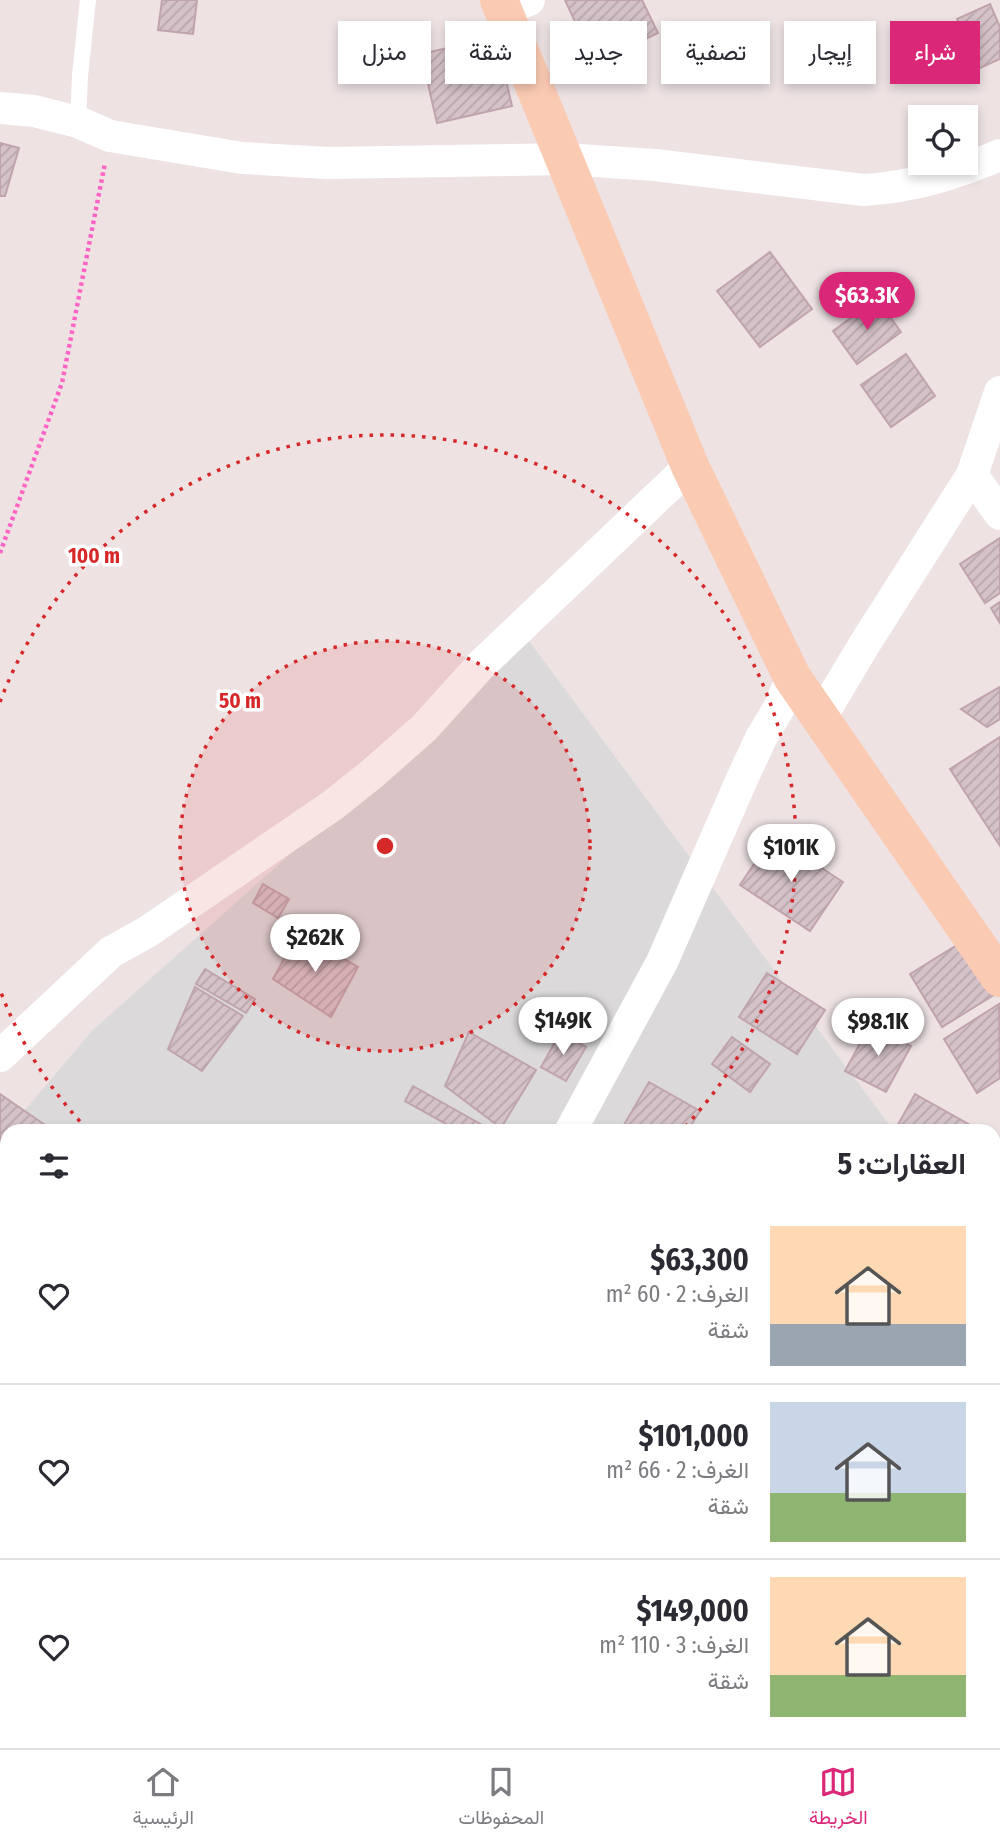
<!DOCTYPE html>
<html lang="ar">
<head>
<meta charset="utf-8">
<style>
	body { margin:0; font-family:"Fira Sans Condensed",Vazirmatn,sans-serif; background:#f7f7f7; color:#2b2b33; direction:rtl; height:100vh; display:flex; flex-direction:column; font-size:26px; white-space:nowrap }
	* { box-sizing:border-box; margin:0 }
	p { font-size:23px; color:#7c7c81 }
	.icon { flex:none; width:38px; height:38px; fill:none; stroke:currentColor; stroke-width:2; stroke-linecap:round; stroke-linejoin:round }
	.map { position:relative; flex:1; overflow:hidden; direction:ltr }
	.sheet { position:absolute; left:0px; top:1124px; width:1001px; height:625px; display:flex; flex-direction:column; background:#fff; border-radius:21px 21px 0 0; box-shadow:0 4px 10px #0003; direction:rtl }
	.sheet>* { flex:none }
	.guide { position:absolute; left:21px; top:21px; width:959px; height:63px; direction:rtl; display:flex; gap:14px }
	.tools { position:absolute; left:908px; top:105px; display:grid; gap:14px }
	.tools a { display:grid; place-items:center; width:70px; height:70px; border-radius:0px; background:#fff; box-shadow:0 4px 10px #0003; font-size:35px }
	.price { position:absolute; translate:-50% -60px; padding:0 16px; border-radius:24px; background:#fff; color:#222; font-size:23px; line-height:46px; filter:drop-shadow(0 2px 4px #0008) }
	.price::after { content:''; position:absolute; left:50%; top:42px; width:21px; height:16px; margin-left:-10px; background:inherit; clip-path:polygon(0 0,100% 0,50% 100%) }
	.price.active { background:#db2777; color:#fff }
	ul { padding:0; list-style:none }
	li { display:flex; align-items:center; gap:21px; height:175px; padding:0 35px }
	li+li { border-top:2px solid #e1e1e2 }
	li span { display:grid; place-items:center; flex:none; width:196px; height:140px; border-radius:0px; color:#555 }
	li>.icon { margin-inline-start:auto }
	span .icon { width:84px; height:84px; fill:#fffc; stroke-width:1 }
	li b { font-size:30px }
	h2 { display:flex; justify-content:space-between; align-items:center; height:84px; padding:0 35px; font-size:30px }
	.tag { padding:0 24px; border-radius:0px; background:#fff; box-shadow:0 4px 10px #0003; font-size:24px; line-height:63px }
	.tag.active { background:#db2777; color:#fff }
	.menu { display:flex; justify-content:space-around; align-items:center; height:98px; border-top:2px solid #e1e1e2; background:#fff; font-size:19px; color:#7c7c81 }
	.menu a { display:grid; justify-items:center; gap:4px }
	.menu .active { color:#db2777 }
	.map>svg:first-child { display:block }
</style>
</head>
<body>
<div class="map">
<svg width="1000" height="1748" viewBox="0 0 1000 1748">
	<defs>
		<pattern id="building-hatch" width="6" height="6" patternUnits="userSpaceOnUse" patternTransform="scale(1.75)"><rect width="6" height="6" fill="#d5c2c8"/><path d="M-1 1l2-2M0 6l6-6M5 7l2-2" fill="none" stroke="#b6a6ab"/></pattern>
	</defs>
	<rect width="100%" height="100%" fill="#eee2e3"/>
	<g fill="#dbd9da">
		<path d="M529,641L893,1130H8L92,1031Z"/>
		<path d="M7,1132V1741H994V1266L1000,1274V1748H0V1140Z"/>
	</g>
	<g fill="url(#building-hatch)" stroke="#c0a4ac" stroke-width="2">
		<path d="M162,0H197L193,34L158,30Z"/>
		<path d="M565,0H642L658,33L594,63Z"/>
		<path d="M990,4L1000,27V59L978,69L957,19Z"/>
		<path d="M496,37L512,106L437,123L421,54Z"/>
		<path d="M0,143L19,148L5,196H0Z"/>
		<path d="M770,252L812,309L760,347L717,291Z"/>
		<path d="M877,299L901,332L857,364L833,331Z"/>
		<path d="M906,354L935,396L891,427L861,385Z"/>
		<path d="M1000,538V593L985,603L960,564Z"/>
		<path d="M1000,602V623L991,608Z"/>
		<path d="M1000,687V719L987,727L961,709Z"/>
		<path d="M1000,737V846L950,769Z"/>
		<path d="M773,836L843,882L810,931L740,885Z"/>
		<path d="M263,884L289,899L278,918L253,903Z"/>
		<path d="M298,933L358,967L331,1017L273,979Z"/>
		<path d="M962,942L994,995L942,1027L910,974Z"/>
		<path d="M205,969L255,999L246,1013L196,984Z"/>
		<path d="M767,973L825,1010L797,1054L739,1017Z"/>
		<path d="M195,987L243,1016L202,1071L168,1049Z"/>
		<path d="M999,1004L1000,1078L977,1093L944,1039Z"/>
		<path d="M870,1025L911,1046L886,1092L845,1071Z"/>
		<path d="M469,1032L536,1070L501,1128L445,1086Z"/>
		<path d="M560,1033L586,1047L566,1081L541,1067Z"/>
		<path d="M732,1037L770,1064L750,1092L712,1064Z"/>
		<path d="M649,1082L700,1111L688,1130H621Z"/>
		<path d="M413,1086L491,1130H457L405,1101Z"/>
		<path d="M0,1094L51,1129L7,1130V1187L0,1196Z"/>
		<path d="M915,1094L979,1130H895Z"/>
		<path d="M994,1139L1000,1143V1153L994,1164Z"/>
		<path d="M7,1481V1544L0,1540V1491Z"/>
		<path d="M994,1613L1000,1617V1697L995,1706Z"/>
		<path d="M154,1741H215L216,1742L213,1748H151Z"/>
	</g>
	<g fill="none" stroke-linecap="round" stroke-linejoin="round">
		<path stroke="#fd64c5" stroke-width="4.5" stroke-dasharray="3.5 3.5" stroke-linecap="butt" d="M0,553L62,383L105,163"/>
		<path stroke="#fff" stroke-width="16" d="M78,122L80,76L88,0"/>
		<g stroke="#fff" stroke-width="32">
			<path d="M503,10L529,0"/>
			<path d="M0,108L34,111L78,122L110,136L242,158L328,163L563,159L655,165L864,190C913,187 955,174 1000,155"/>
			<path d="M972,475L1000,514"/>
			<path d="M821,717L864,645L972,475L1000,392"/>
			<path d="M0,1056L111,952L147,932L333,805L373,773L424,728L482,664L690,466"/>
			<path d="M571,1130L662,962L742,779L761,738L779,708L792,677"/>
			<path d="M994,1226L1000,1217"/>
			<path d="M252,1748L254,1741"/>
			<path d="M685,1748L688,1741"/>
		</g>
		<path stroke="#fbcab3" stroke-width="38" d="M499,0L690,466L792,677L1000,978"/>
	</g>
	<circle cx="385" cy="846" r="205" fill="#d62828" fill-opacity=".12"/>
	<g fill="none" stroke="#d62828" stroke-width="3.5" stroke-dasharray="3.5 7">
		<circle cx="385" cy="846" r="205"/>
		<path d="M87 1129A411 411 0 0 1 0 990M0 702A411 411 0 1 1 683 1129"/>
	</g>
	<circle cx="385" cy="846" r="10" fill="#d62828" stroke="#fff" stroke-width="3.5"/>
	<g font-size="21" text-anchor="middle" font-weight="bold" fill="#d62828" stroke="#fff" stroke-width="7" stroke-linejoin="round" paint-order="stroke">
		<text x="94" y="563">100 m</text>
		<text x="240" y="708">50 m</text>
	</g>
</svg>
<div class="tools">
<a><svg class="icon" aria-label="locate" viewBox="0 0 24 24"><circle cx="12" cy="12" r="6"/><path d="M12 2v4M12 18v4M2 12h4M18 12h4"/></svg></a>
</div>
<b class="price active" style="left:867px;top:332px">$63.3K</b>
<b class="price" style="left:791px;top:884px">$101K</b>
<b class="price" style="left:315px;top:974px">$262K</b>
<b class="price" style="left:563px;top:1057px">$149K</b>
<b class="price" style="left:878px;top:1058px">$98.1K</b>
<div class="guide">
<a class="tag active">شراء</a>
<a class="tag">إيجار</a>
<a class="tag">تصفية</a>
<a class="tag">جديد</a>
<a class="tag">شقة</a>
<a class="tag">منزل</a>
</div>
<section class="sheet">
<h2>العقارات: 5<svg class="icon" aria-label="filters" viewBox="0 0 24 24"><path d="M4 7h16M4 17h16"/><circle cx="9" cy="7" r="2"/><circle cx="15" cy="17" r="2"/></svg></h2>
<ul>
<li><span style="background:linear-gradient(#ffd9b3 70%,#9aa5b1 0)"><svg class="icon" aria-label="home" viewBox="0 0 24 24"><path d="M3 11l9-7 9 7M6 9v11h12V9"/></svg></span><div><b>$63,300</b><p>الغرف: 2 · 60 m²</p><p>شقة</p></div><svg class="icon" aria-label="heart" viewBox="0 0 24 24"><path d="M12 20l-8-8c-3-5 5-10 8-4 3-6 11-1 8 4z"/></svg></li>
<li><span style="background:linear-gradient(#c9d6e8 65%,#8fb573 0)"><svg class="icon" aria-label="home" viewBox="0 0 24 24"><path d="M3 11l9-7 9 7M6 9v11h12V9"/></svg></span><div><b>$101,000</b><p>الغرف: 2 · 66 m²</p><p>شقة</p></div><svg class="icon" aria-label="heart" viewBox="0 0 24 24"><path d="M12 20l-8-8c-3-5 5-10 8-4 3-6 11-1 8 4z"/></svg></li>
<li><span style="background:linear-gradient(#ffd9b3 70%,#8fb573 0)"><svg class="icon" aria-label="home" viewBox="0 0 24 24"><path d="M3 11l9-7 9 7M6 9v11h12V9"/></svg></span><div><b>$149,000</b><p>الغرف: 3 · 110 m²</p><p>شقة</p></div><svg class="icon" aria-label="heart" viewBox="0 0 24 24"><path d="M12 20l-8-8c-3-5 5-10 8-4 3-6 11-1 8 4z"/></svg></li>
</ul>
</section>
</div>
<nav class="menu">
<a class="active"><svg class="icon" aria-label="map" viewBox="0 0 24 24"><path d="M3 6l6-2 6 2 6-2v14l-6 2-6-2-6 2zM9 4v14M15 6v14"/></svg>الخريطة</a>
<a><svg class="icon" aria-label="saved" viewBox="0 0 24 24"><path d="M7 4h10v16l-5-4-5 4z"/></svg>المحفوظات</a>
<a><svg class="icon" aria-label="home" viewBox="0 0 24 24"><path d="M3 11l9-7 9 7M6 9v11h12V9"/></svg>الرئيسية</a>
</nav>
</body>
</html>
